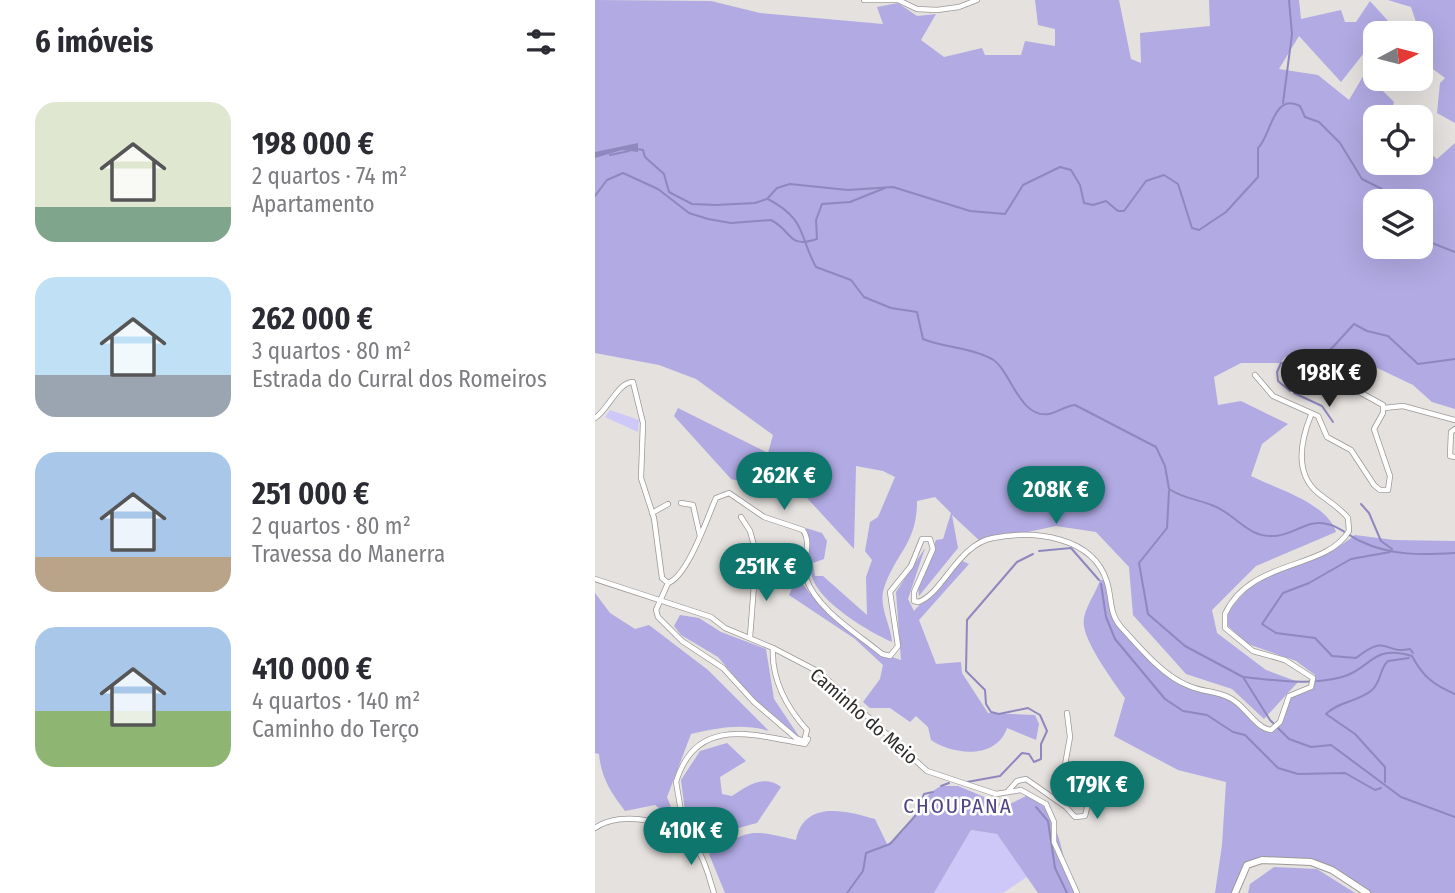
<!DOCTYPE html>
<html lang="pt">
<head>
<meta charset="utf-8">
<style>
	body { margin:0; font-family:"Fira Sans Condensed",sans-serif; background:#f7f7f7; color:#2b2b33; height:100vh; display:flex; flex-direction:column; font-size:26px; white-space:nowrap }
	* { box-sizing:border-box; margin:0 }
	p { font-size:23px; color:#7c7c81 }
	.icon { flex:none; width:38px; height:38px; fill:none; stroke:currentColor; stroke-width:2; stroke-linecap:round; stroke-linejoin:round }
	.map { position:relative; flex:1; overflow:hidden }
	.drawer { display:flex; flex-direction:column; background:#fff; width:595px }
	.drawer>* { flex:none }
	.needle { width:46px; rotate:83deg }
	.buttons { position:absolute; left:768px; top:21px; display:grid; gap:14px }
	.buttons a { display:grid; place-items:center; width:70px; height:70px; border-radius:14px; background:#fff; box-shadow:0 7px 28px #0002; font-size:35px }
	.price { position:absolute; translate:-50% -60px; padding:0 16px; border-radius:24px; background:#0f766e; color:#fff; font-size:23px; line-height:46px; filter:drop-shadow(0 2px 4px #0008) }
	.price::after { content:''; position:absolute; left:50%; top:42px; width:21px; height:16px; margin-left:-10px; background:inherit; clip-path:polygon(0 0,100% 0,50% 100%) }
	.price.selected { background:#222; color:#fff }
	ul { padding:0; list-style:none }
	li { display:flex; align-items:center; gap:21px; height:175px; padding:0 35px }
	li span { display:grid; place-items:center; flex:none; width:196px; height:140px; border-radius:21px; color:#555 }
	li>.icon { margin-inline-start:auto }
	span .icon { width:84px; height:84px; fill:#fffc; stroke-width:1 }
	li b { font-size:30px }
	h2 { display:flex; justify-content:space-between; align-items:center; height:84px; padding:0 35px; font-size:30px }
	main { display:flex; flex:1; min-height:0 }
	.map>svg:first-child { display:block }
</style>
</head>
<body>
<main>
<section class="drawer">
<h2>6 imóveis<svg class="icon" aria-label="filters" viewBox="0 0 24 24"><path d="M4 7h16M4 17h16"/><circle cx="9" cy="7" r="2"/><circle cx="15" cy="17" r="2"/></svg></h2>
<ul>
<li><span style="background:linear-gradient(#dfe7d0 75%,#7fa58c 0)"><svg class="icon" aria-label="home" viewBox="0 0 24 24"><path d="M3 11l9-7 9 7M6 9v11h12V9"/></svg></span><div><b>198 000 €</b><p>2 quartos · 74 m²</p><p>Apartamento</p></div></li>
<li><span style="background:linear-gradient(#bfe0f5 70%,#9aa5b1 0)"><svg class="icon" aria-label="home" viewBox="0 0 24 24"><path d="M3 11l9-7 9 7M6 9v11h12V9"/></svg></span><div><b>262 000 €</b><p>3 quartos · 80 m²</p><p>Estrada do Curral dos Romeiros</p></div></li>
<li><span style="background:linear-gradient(#a9c7e8 75%,#b9a48a 0)"><svg class="icon" aria-label="home" viewBox="0 0 24 24"><path d="M3 11l9-7 9 7M6 9v11h12V9"/></svg></span><div><b>251 000 €</b><p>2 quartos · 80 m²</p><p>Travessa do Manerra</p></div></li>
<li><span style="background:linear-gradient(#a9c7e8 60%,#8fb573 0)"><svg class="icon" aria-label="home" viewBox="0 0 24 24"><path d="M3 11l9-7 9 7M6 9v11h12V9"/></svg></span><div><b>410 000 €</b><p>4 quartos · 140 m²</p><p>Caminho do Terço</p></div></li>
</ul>
</section>
<div class="map">
<svg width="860" height="893" viewBox="0 0 860 893">
	<rect width="100%" height="100%" fill="#e5e1de"/>
	<g fill="#cec8f9">
		<path d="M15,410L44,420L43,432L10,417Z"/>
		<path d="M376,830L402,834L432,877L408,893H339Z"/>
	</g>
	<g fill="#b1aae3" fill-rule="evenodd">
		<path d="M0,0L116,1L165,13L288,24L282,7L303,3L322,16L341,14L326,40L349,57L387,48L390,55H426L430,41L460,46V29L443,25L440,0H524L536,59L546,63L545,33L615,26L614,0H704L706,19L746,10L750,22H761L775,1L794,22L785,33H780V39L746,82L704,36L684,69L723,75L754,100L770,73L799,102L795,117H780V163H826V146L842,159L860,143V409L837,402L818,385L774,364L746,367L717,353L690,357L685,363H646L619,377L623,405L646,401L693,424L667,444L656,476C682,489 732,503 741,532L661,566L617,610L622,633L671,670L703,682L669,719L637,689L591,674L538,615L534,567L501,532L461,526L386,542L357,515L363,548L324,596L323,587L341,540L348,539L356,513L340,497L322,501C322,544 301,552 289,588C283,606 296,625 297,642C274,632 224,602 217,577C212,561 216,545 211,528L227,533L232,541L229,559L218,563L220,576H228L272,615L271,577L277,560L270,551L275,522L283,517L300,477L288,471L261,466L259,549L212,498L136,479L79,416L83,408L173,453L178,435L101,379L64,365L0,353ZM780,201H826V247H780Z"/>
		<path d="M793,0H860V123L842,113L845,83L850,78L826,60V33H814L811,26L821,22L816,7Z"/>
		<path d="M760,535L799,540L860,541V893H772L737,870L716,862L678,860L652,865L640,893H620L627,845L631,782L583,770L519,736L530,698C519,683 491,644 489,626C486,612 501,594 505,580H512L519,617L561,663L591,685L639,699L665,725L676,730L685,722L694,696L713,688L720,675L701,661L653,644L633,626L631,614C642,601 652,588 666,579C697,561 732,558 760,535Z"/>
		<path d="M330,548L313,599L319,611L365,560L374,564L324,620L341,664L366,662L367,673L393,713L440,715L444,724L441,740L412,728C401,760 358,755 336,740L333,727L321,716L315,722L295,708H275L268,702L285,679L288,665L260,639L194,595L199,584L206,581C223,609 275,652 306,660L301,592Z"/>
		<path d="M0,593L15,613L40,629L54,625L113,670L174,731C148,723 122,728 96,734L72,797L82,822L60,805L30,811C16,793 6,777 4,754L0,753Z"/>
		<path d="M85,615L104,618L126,632L171,649L179,699L205,738L160,701L123,657L86,635L79,626Z"/>
		<path d="M132,743L151,761L125,777L127,794L137,796C152,786 169,774 186,787L162,823C138,829 111,840 86,832L91,819L86,780L105,751Z"/>
		<path d="M347,786H363L411,806L435,794C469,816 463,859 482,893H443L402,834L376,830L339,893H130L114,854C154,829 155,829 201,840C209,800 250,810 280,819L292,844C319,830 324,794 347,786Z"/>
		<path d="M679,867L722,869L760,893H653L655,884Z"/>
	</g>
	<path fill="#8f88be" d="M43,143V152L27,150L0,158V152Z"/>
	<g fill="none" stroke-linecap="round" stroke-linejoin="round">
		<g stroke="#8f88be" stroke-width="2">
			<path d="M688,103L697,34L694,0"/>
			<path d="M42,149L48,150L50,157L69,174L74,192L97,204L121,205L160,203L172,199L182,188L195,184L253,190L298,187L375,211L410,214L428,185L465,167L476,170L485,185L489,203L498,205L511,201L523,211H529L551,181L569,175L583,184L597,228L604,230L631,212L663,177V148C676,136 678,92 705,106L710,117L724,122L745,143L767,179L787,189L790,201"/>
			<path d="M15,155L34,151"/>
			<path d="M0,196L12,180L28,173L63,189L94,213L113,219L136,223L176,220C198,231 192,249 222,239L221,220L227,204L255,202L290,188"/>
			<path d="M173,199C212,220 203,234 221,267L256,280L269,297L296,308L322,312L328,339C350,348 375,347 397,359C416,370 424,419 454,414C463,412 470,406 480,405L561,447L570,466L574,489C589,499 603,499 619,506C642,515 652,538 680,536C699,535 712,519 732,524C744,526 754,536 765,541C796,556 827,555 860,553"/>
			<path d="M826,204L831,215L826,231L837,243L860,252"/>
			<path d="M695,391L683,381L682,372L686,363L721,358L737,348L759,324L772,331L793,336L823,364L860,359"/>
			<path d="M699,393L727,406L738,422"/>
			<path d="M574,491L572,528L544,563L553,614L590,646L648,677L675,720L694,739L716,747L736,745L806,797L860,817"/>
			<path d="M766,504L774,513L786,541L797,549"/>
			<path d="M444,551L476,548L504,580"/>
			<path d="M795,552L756,559L714,583L688,593L667,624L681,633L720,638L737,656L761,658C794,632 788,655 815,649L818,653"/>
			<path d="M506,584L511,617L520,639L570,699L588,711L612,715L638,732L650,735L683,768L703,774L750,773L780,790L786,788"/>
			<path d="M648,677C681,680 714,686 747,677C777,669 775,644 817,656C828,677 839,685 860,694"/>
			<path d="M372,782L405,776L427,753L434,754L439,762L446,759V744L452,731L445,715L433,708L404,714L396,712L391,704L390,690L371,671L372,620L422,562L438,554"/>
			<path d="M790,782V767L760,734L731,714C744,701 763,702 777,690C787,681 784,669 793,661L814,658"/>
			<path d="M346,786L354,783"/>
			<path d="M441,807L453,821L460,868L472,893"/>
			<path d="M252,893L268,871L271,853L295,844L321,815L329,794L338,792"/>
		</g>
		<g stroke="#9c9896" stroke-width="6">
			<g id="minor">
				<path d="M269,0H303L322,9L342,10L364,7L382,0"/>
				<path d="M660,375L678,396L723,416L732,437L756,450L779,485L785,490H793L795,476L779,429L788,413V405L750,384L744,375"/>
				<path d="M789,408L808,406L860,420"/>
				<path d="M0,418C13,410 23,382 38,382L48,423L46,478L59,518L67,578L73,583"/>
				<path d="M860,429L856,432L855,456L860,457"/>
				<path d="M86,503L98,505L105,536"/>
				<path d="M57,513L73,504"/>
				<path d="M146,517L155,531L164,563L160,572L155,637"/>
				<path d="M0,579L116,617L130,628L178,648L224,672L332,771L401,794L426,790L451,804L459,822V842L482,893"/>
				<path d="M73,583C93,576 112,518 121,498L134,493L169,517L208,530C218,544 206,562 211,578C221,609 263,634 287,654L295,656L303,646L295,592L316,566L327,539H335L338,549L319,592V601L323,602C347,595 363,544 398,538C439,530 498,536 512,582C517,598 514,614 526,627C545,648 568,676 594,686C608,692 622,691 635,698C650,705 660,728 676,730L685,722L694,696L716,687L718,678L690,660L658,651L630,628V614C656,558 730,571 754,531L753,518C745,508 733,501 723,493C699,473 706,440 716,415"/>
				<path d="M73,583L61,610L63,617L87,641L128,668L159,702L201,738L209,741L212,730C192,708 176,679 178,648"/>
				<path d="M414,790L422,781L431,779L471,807L480,817L490,816L493,804L470,765L475,737L472,713"/>
				<path d="M0,828C27,809 81,821 101,847C110,859 114,878 119,893"/>
				<path d="M83,833L87,817L81,782C101,715 159,735 210,744L213,739"/>
			</g>
		</g>
		<g stroke="#9c9896" stroke-width="8">
			<path id="secondary" d="M640,893L652,865L667,860L716,862L737,870L772,893"/>
		</g>
		<use href="#minor" stroke="#fff" stroke-width="4.5"/>
		<use href="#secondary" stroke="#fff" stroke-width="6"/>
	</g>
	<g text-anchor="middle" dominant-baseline="central" stroke-width="5" stroke-linejoin="round" paint-order="stroke">
		<g font-size="19" fill="#2e2c2b" stroke="#fff">
			<text transform="translate(269 716) rotate(41)">Caminho do Meio</text>
		</g>
		<g font-size="21" letter-spacing="2" fill="#504583" stroke="#fff">
			<text x="363" y="806">CHOUPANA</text>
		</g>
	</g>
</svg>
<div class="buttons">
<a><svg class="needle" viewBox="-14 -14 28 28"><path d="M0-13l5 13h-10z" fill="#e53935"/><path d="M0 13l5-13h-10z" fill="#7c7c81"/></svg></a>
<a><svg class="icon" aria-label="locate" viewBox="0 0 24 24"><circle cx="12" cy="12" r="6"/><path d="M12 2v4M12 18v4M2 12h4M18 12h4"/></svg></a>
<a><svg class="icon" aria-label="layers" viewBox="0 0 24 24"><path d="M12 4l9 5-9 5-9-5zM3 14l9 5 9-5"/></svg></a>
</div>
<b class="price selected" style="left:734px;top:409px">198K €</b>
<b class="price" style="left:189px;top:512px">262K €</b>
<b class="price" style="left:461px;top:526px">208K €</b>
<b class="price" style="left:171px;top:603px">251K €</b>
<b class="price" style="left:502px;top:821px">179K €</b>
<b class="price" style="left:96px;top:867px">410K €</b>
</div>
</main>
</body>
</html>
